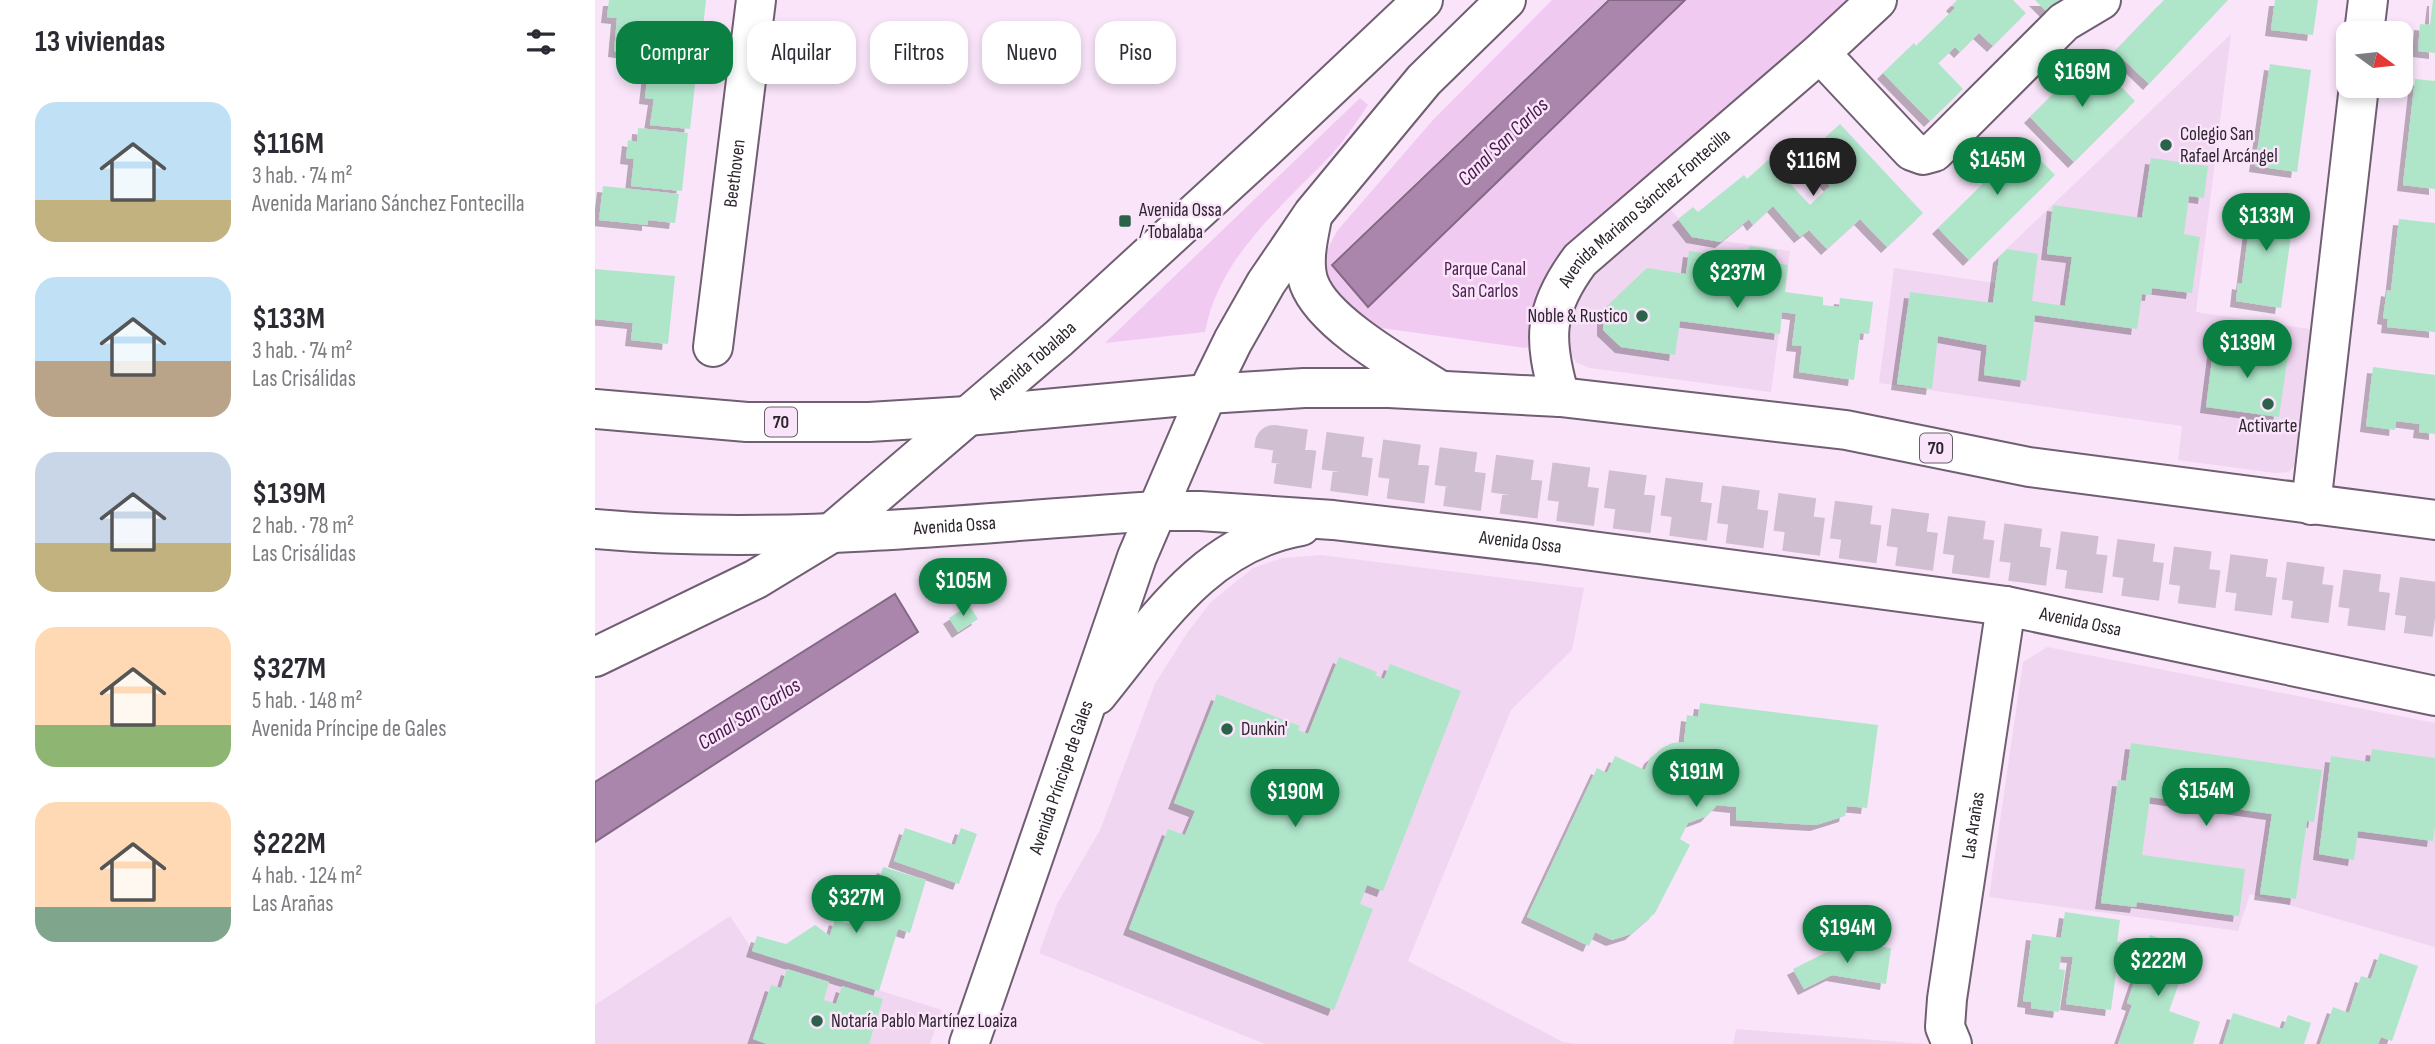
<!DOCTYPE html>
<html lang="es">
<head>
<meta charset="utf-8">
<style>
	body { margin:0; font-family:"Sofia Sans Condensed",sans-serif; background:#f2f2f3; color:#2b2b33; height:100vh; display:flex; flex-direction:column; font-size:26px; white-space:nowrap }
	* { box-sizing:border-box; margin:0 }
	p { font-size:23px; color:#7c7c81 }
	.icon { flex:none; width:38px; height:38px; fill:none; stroke:currentColor; stroke-width:2; stroke-linecap:round; stroke-linejoin:round }
	.map { position:relative; flex:1; overflow:hidden }
	.sheet { display:flex; flex-direction:column; background:#fff; width:595px }
	.sheet>* { flex:none }
	.banner { position:absolute; left:21px; top:21px; width:665px; height:63px; display:flex; gap:14px }
	.needle { width:46px; rotate:105deg }
	.controls { position:absolute; left:1741px; top:21px; display:grid; gap:14px }
	.controls a { display:grid; place-items:center; width:77px; height:77px; border-radius:14px; background:#fff; box-shadow:0 4px 10px #0003; font-size:35px }
	.price { position:absolute; translate:-50% -60px; padding:0 16px; border-radius:24px; background:#0b8043; color:#fff; font-size:23px; line-height:46px; filter:drop-shadow(0 2px 4px #0008) }
	.price::after { content:''; position:absolute; left:50%; top:42px; width:21px; height:16px; margin-left:-10px; background:inherit; clip-path:polygon(0 0,100% 0,50% 100%) }
	.price.on { background:#222; color:#fff }
	ul { padding:0; list-style:none }
	li { display:flex; align-items:center; gap:21px; height:175px; padding:0 35px }
	li span { display:grid; place-items:center; flex:none; width:196px; height:140px; border-radius:21px; color:#555 }
	li>.icon { margin-inline-start:auto }
	span .icon { width:84px; height:84px; fill:#fffc; stroke-width:1 }
	li b { font-size:30px }
	h2 { display:flex; justify-content:space-between; align-items:center; height:84px; padding:0 35px; font-size:30px }
	.chip { padding:0 24px; border-radius:21px; background:#fff; box-shadow:0 4px 10px #0003; font-size:24px; line-height:63px }
	.chip.on { background:#0b8043; color:#fff }
	main { display:flex; flex:1; min-height:0 }
	.map>svg:first-child { display:block }
</style>
</head>
<body>
<main>
<section class="sheet">
<h2>13 viviendas<svg class="icon" aria-label="filters" viewBox="0 0 24 24"><path d="M4 7h16M4 17h16"/><circle cx="9" cy="7" r="2"/><circle cx="15" cy="17" r="2"/></svg></h2>
<ul>
<li><span style="background:linear-gradient(#bfe0f5 70%,#c2b280 0)"><svg class="icon" aria-label="home" viewBox="0 0 24 24"><path d="M3 11l9-7 9 7M6 9v11h12V9"/></svg></span><div><b>$116M</b><p>3 hab. · 74 m²</p><p>Avenida Mariano Sánchez Fontecilla</p></div></li>
<li><span style="background:linear-gradient(#bfe0f5 60%,#b9a48a 0)"><svg class="icon" aria-label="home" viewBox="0 0 24 24"><path d="M3 11l9-7 9 7M6 9v11h12V9"/></svg></span><div><b>$133M</b><p>3 hab. · 74 m²</p><p>Las Crisálidas</p></div></li>
<li><span style="background:linear-gradient(#c9d6e8 65%,#c2b280 0)"><svg class="icon" aria-label="home" viewBox="0 0 24 24"><path d="M3 11l9-7 9 7M6 9v11h12V9"/></svg></span><div><b>$139M</b><p>2 hab. · 78 m²</p><p>Las Crisálidas</p></div></li>
<li><span style="background:linear-gradient(#ffd9b3 70%,#8fb573 0)"><svg class="icon" aria-label="home" viewBox="0 0 24 24"><path d="M3 11l9-7 9 7M6 9v11h12V9"/></svg></span><div><b>$327M</b><p>5 hab. · 148 m²</p><p>Avenida Príncipe de Gales</p></div></li>
<li><span style="background:linear-gradient(#ffd9b3 75%,#7fa58c 0)"><svg class="icon" aria-label="home" viewBox="0 0 24 24"><path d="M3 11l9-7 9 7M6 9v11h12V9"/></svg></span><div><b>$222M</b><p>4 hab. · 124 m²</p><p>Las Arañas</p></div></li>
</ul>
</section>
<div class="map">
<svg width="1840" height="1044" viewBox="0 0 1840 1044">
	<defs>
		<filter id="shadow"><feDropShadow dx="-6" dy="6" stdDeviation="0" flood-color="#0004"/></filter>
	</defs>
	<rect width="100%" height="100%" fill="#f9e4fa"/>
	<g fill="#f1d6f2">
		<path d="M1636,34L1601,312L1722,330L1706,461L1693,472L1680,473L1583,460L1587,426L1284,383L1299,268L1400,283L1403,257Z"/>
		<path d="M1070,202L1097,236L1195,251L1176,392L995,368L982,363L972,350L975,296Z"/>
		<path d="M726,555L989,588L977,650L916,710L813,961L968,1042L982,1044H670L444,953L462,904L505,830L560,684L592,633L616,602L658,568L687,558Z"/>
		<path d="M1452,647L1840,723V947L1655,894L1643,931L1394,897L1428,662Z"/>
		<path d="M135,916L158,951L347,1010L335,1044H0V1005Z"/>
		<path d="M1141,1029L1331,1044H1138Z"/>
	</g>
	<g fill="#f1caf2">
		<path d="M957,0H1012L736,264L772,307L1091,0H1259L1023,216L935,346L930,348L779,327L737,295L726,262L742,231L838,120Z"/>
		<path d="M765,98L773,105C762,121 751,138 738,153C688,206 624,256 610,332L510,343Z"/>
	</g>
	<g fill="#aa86ac" stroke="#846986" stroke-width="2">
		<path d="M1014,0H1090L773,307L737,265Z"/>
		<path d="M300,594L323,632L0,842V782Z"/>
	</g>
	<g fill="#afe6ca" filter="url(#shadow)">
		<path d="M14,0H111L106,47L81,45L84,24L52,21L49,55L19,51L22,18L12,17Z"/>
		<path d="M1362,0H1418L1431,13L1398,46L1384,33L1365,52L1360,47L1343,63L1368,89L1335,121L1288,73L1319,43L1321,46L1360,8L1357,5Z"/>
		<path d="M1440,0H1464L1452,12Z"/>
		<path d="M1569,0H1633L1554,84L1520,51Z"/>
		<path d="M1680,0H1723L1718,35L1676,30Z"/>
		<path d="M1838,0H1840V53L1823,51L1825,24L1835,25Z"/>
		<path d="M1496,56L1540,101L1479,162L1435,117Z"/>
		<path d="M1675,64L1716,70L1702,172L1660,166Z"/>
		<path d="M53,71L101,76L95,129L55,125L59,99L50,98Z"/>
		<path d="M1820,79L1840,81V189L1808,185Z"/>
		<path d="M1245,124L1328,213L1292,247L1265,219L1232,249L1214,230L1205,237L1178,206L1158,225L1154,219L1126,242L1097,237L1083,219L1098,207L1103,212L1149,175L1152,179L1173,160L1215,205L1235,186L1209,157Z"/>
		<path d="M43,128L93,133L87,191L36,186L39,159L31,158L33,140L42,142Z"/>
		<path d="M1416,137L1425,146L1428,142L1460,175L1374,260L1343,228L1394,178L1384,168Z"/>
		<path d="M1556,158L1613,166L1609,198L1594,196L1589,234L1605,237L1597,293L1557,288L1556,295L1547,294L1542,329L1440,315L1431,381L1389,375L1392,345L1343,336L1337,389L1302,384L1315,292L1398,303L1404,257L1412,249L1443,254L1437,301L1470,306L1477,257L1452,254L1458,205L1547,218Z"/>
		<path d="M8,186L84,194L80,223L53,220V225L4,220Z"/>
		<path d="M1653,199L1700,206L1686,308L1641,301L1643,283L1647,284L1655,220L1650,219Z"/>
		<path d="M1804,219L1840,223V332L1792,327L1793,319L1788,318L1792,290L1796,291Z"/>
		<path d="M1154,246L1182,250L1180,263L1193,265L1190,292L1228,297V305L1244,307L1245,298L1278,302L1274,334L1265,333L1259,380L1204,372L1207,346L1197,345L1201,314L1187,312L1185,334L1085,321L1080,355L1026,347L1008,330V310L1052,268L1091,274L1094,251L1152,259Z"/>
		<path d="M0,269L80,276L73,344L36,340L38,323L0,319Z"/>
		<path d="M1620,336L1640,339L1637,352L1675,356L1676,346L1694,349L1684,417L1611,407Z"/>
		<path d="M1778,367L1840,375V434L1824,432L1825,424L1801,421L1800,430L1771,426Z"/>
		<path d="M374,605L383,619L363,632L354,618Z"/>
		<path d="M744,657L782,672L780,675L789,679L795,664L866,691L788,891L772,885L765,904L778,909L739,1010L534,929L573,829L590,835L600,811L579,803L622,694L705,726L703,730L713,734Z"/>
		<path d="M1105,703L1283,725L1272,808L1252,806L1250,816L1221,825L1141,820V807L1122,805L1112,816L1093,823L1085,839L1095,845L1060,913L1036,934L1017,940L1000,932L994,946L932,917L1002,768L1012,773L1020,756L1050,770L1055,758L1067,748L1077,743L1089,742L1092,715L1103,717Z"/>
		<path d="M1536,743L1727,770L1719,822L1712,821L1701,899L1665,894L1677,814L1555,797L1547,855L1650,869L1644,916L1542,902L1541,907L1506,903L1523,780L1531,781Z"/>
		<path d="M1777,749L1840,758V825L1838,841L1763,831L1759,860L1724,854L1736,756L1775,762Z"/>
		<path d="M310,828L360,845L366,828L382,834L364,884L299,861Z"/>
		<path d="M288,867L331,880L315,933L303,929L284,991L157,951L162,936L191,944L220,925L235,936L240,919L259,925L268,897L278,900Z"/>
		<path d="M1470,912L1525,920L1522,942L1538,944L1535,968L1522,966L1516,1010L1471,1004L1478,957L1466,956L1464,969L1470,970L1464,1012L1436,1008V1002L1428,1001L1437,934L1466,938Z"/>
		<path d="M1555,935L1596,949L1574,1011L1605,1022L1598,1044H1523L1537,1005L1532,1003Z"/>
		<path d="M1252,942L1296,948L1291,984L1237,975L1209,989L1198,969Z"/>
		<path d="M1785,953L1823,966L1797,1041L1786,1037L1783,1044H1725L1738,1007L1754,1013L1766,976L1776,979Z"/>
		<path d="M192,969L234,982L229,1000L241,1004L247,986L288,999L274,1044H172L158,1039L176,985L186,988Z"/>
		<path d="M1638,1013L1688,1029L1693,1015L1716,1023L1709,1044H1628Z"/>
	</g>
	<g fill="none" stroke-linecap="round" stroke-linejoin="round">
		<path stroke="#d0bed1" stroke-width="38" stroke-dasharray="38 19" stroke-linecap="butt" d="M1840,601L679,444L676,464L1840,618"/>
		<g stroke="#705e71" stroke-width="42">
			<g id="minor">
				<path d="M1769,33L1773,0"/>
				<path d="M1225,53L1317,151L1328,155L1339,152L1469,22L1506,0"/>
				<path id="s1" d="M118,347L161,0"/>
				<path id="s2" d="M965,397C948,339 948,310 985,260L1225,53L1282,0"/>
				<path d="M1716,505L1764,86"/>
				<path id="s3" d="M1357,1044L1350,1027L1352,999L1411,606"/>
			</g>
		</g>
		<g stroke="#705e71" stroke-width="42">
			<g id="major">
				<path d="M717,218C713,238 707,263 714,283C729,324 808,367 844,390"/>
				<path d="M0,409L152,422H274L372,416L612,394L709,388H794L965,397L1251,430L1434,467L1840,520"/>
				<path id="s4" d="M0,529C187,546 374,523 561,511H605L738,520L944,544L1411,606L1840,696"/>
				<path id="s5" d="M0,657L161,579L235,534L464,338L670,149L828,0"/>
				<path d="M502,695C560,624 609,543 706,526"/>
				<path id="s6" d="M374,1044L542,557L612,394L638,341L671,283L718,214L829,80L911,0"/>
			</g>
		</g>
		<use href="#minor" stroke="#fff" stroke-width="38"/>
		<use href="#major" stroke="#fff" stroke-width="38"/>
	</g>
	<g fill="#2b624a" stroke="#f9e4fa" stroke-width="2.5">
		<circle cx="1571" cy="145" r="7"/>
		<rect x="523" y="214" width="14" height="14" rx="3.5"/>
		<circle cx="1047" cy="316" r="7"/>
		<circle cx="1673" cy="404" r="7"/>
		<circle cx="632" cy="729" r="7"/>
		<circle cx="222" cy="1021" r="7"/>
	</g>
	<g text-anchor="middle" dominant-baseline="central" stroke-width="5" stroke-linejoin="round" paint-order="stroke">
		<g fill="#f9e4fa" stroke="#6a5e6b" stroke-width="2">
			<rect x="170" y="407.5" width="32" height="29" rx="5"/>
			<rect x="1325" y="433.5" width="32" height="29" rx="5"/>
		</g>
		<g font-size="18" font-weight="bold" fill="#2d252e">
			<text x="186" y="422">70</text>
			<text x="1341" y="448">70</text>
		</g>
		<g font-size="19" fill="#2d252e" stroke="#f9e4fa" text-anchor="start">
			<text x="1585" y="134">Colegio San<tspan x="1585" dy="22">Rafael Arcángel</tspan></text>
			<text x="544" y="210">Avenida Ossa<tspan x="544" dy="22">/ Tobalaba</tspan></text>
			<text x="1033" y="316" text-anchor="end">Noble &amp; Rustico</text>
			<text x="1673" y="426" text-anchor="middle">Activarte</text>
			<text x="646" y="729">Dunkin'</text>
			<text x="236" y="1021">Notaría Pablo Martínez Loaiza</text>
		</g>
		<g font-size="19" fill="#2d252e" stroke="#f9e4fa">
			<text stroke="none"><textPath href="#s1" startOffset="175">Beethoven</textPath></text>
			<text stroke="none"><textPath href="#s2" startOffset="228">Avenida Mariano Sánchez Fontecilla</textPath></text>
			<text stroke="none"><textPath href="#s5" startOffset="532">Avenida Tobalaba</textPath></text>
			<text stroke="none"><textPath href="#s4" startOffset="360">Avenida Ossa</textPath></text>
			<text stroke="none"><textPath href="#s4" startOffset="928">Avenida Ossa</textPath></text>
			<text stroke="none"><textPath href="#s4" startOffset="1494">Avenida Ossa</textPath></text>
			<text stroke="none"><textPath href="#s6" startOffset="282">Avenida Príncipe de Gales</textPath></text>
			<text stroke="none"><textPath href="#s3" startOffset="222">Las Arañas</textPath></text>
		</g>
		<g font-size="19" fill="#4a1d4e" stroke="#f9e4fa">
			<text x="890" y="269">Parque Canal<tspan x="890" dy="22">San Carlos</tspan></text>
		</g>
		<g font-size="21" font-style="italic" fill="#451748" stroke="#f9e4fa">
			<text transform="translate(908 142) rotate(-44)">Canal San Carlos</text>
			<text transform="translate(154 714) rotate(-32)">Canal San Carlos</text>
		</g>
	</g>
</svg>
<div class="controls">
<a><svg class="needle" viewBox="-14 -14 28 28"><path d="M0-13l5 13h-10z" fill="#e53935"/><path d="M0 13l5-13h-10z" fill="#7c7c81"/></svg></a>
</div>
<b class="price" style="left:1487px;top:109px">$169M</b>
<b class="price" style="left:1402px;top:197px">$145M</b>
<b class="price on" style="left:1218px;top:198px">$116M</b>
<b class="price" style="left:1671px;top:253px">$133M</b>
<b class="price" style="left:1142px;top:310px">$237M</b>
<b class="price" style="left:1652px;top:380px">$139M</b>
<b class="price" style="left:368px;top:618px">$105M</b>
<b class="price" style="left:1101px;top:809px">$191M</b>
<b class="price" style="left:1611px;top:828px">$154M</b>
<b class="price" style="left:700px;top:829px">$190M</b>
<b class="price" style="left:261px;top:935px">$327M</b>
<b class="price" style="left:1252px;top:965px">$194M</b>
<b class="price" style="left:1563px;top:998px">$222M</b>
<div class="banner">
<a class="chip on">Comprar</a>
<a class="chip">Alquilar</a>
<a class="chip">Filtros</a>
<a class="chip">Nuevo</a>
<a class="chip">Piso</a>
</div>
</div>
</main>
</body>
</html>
